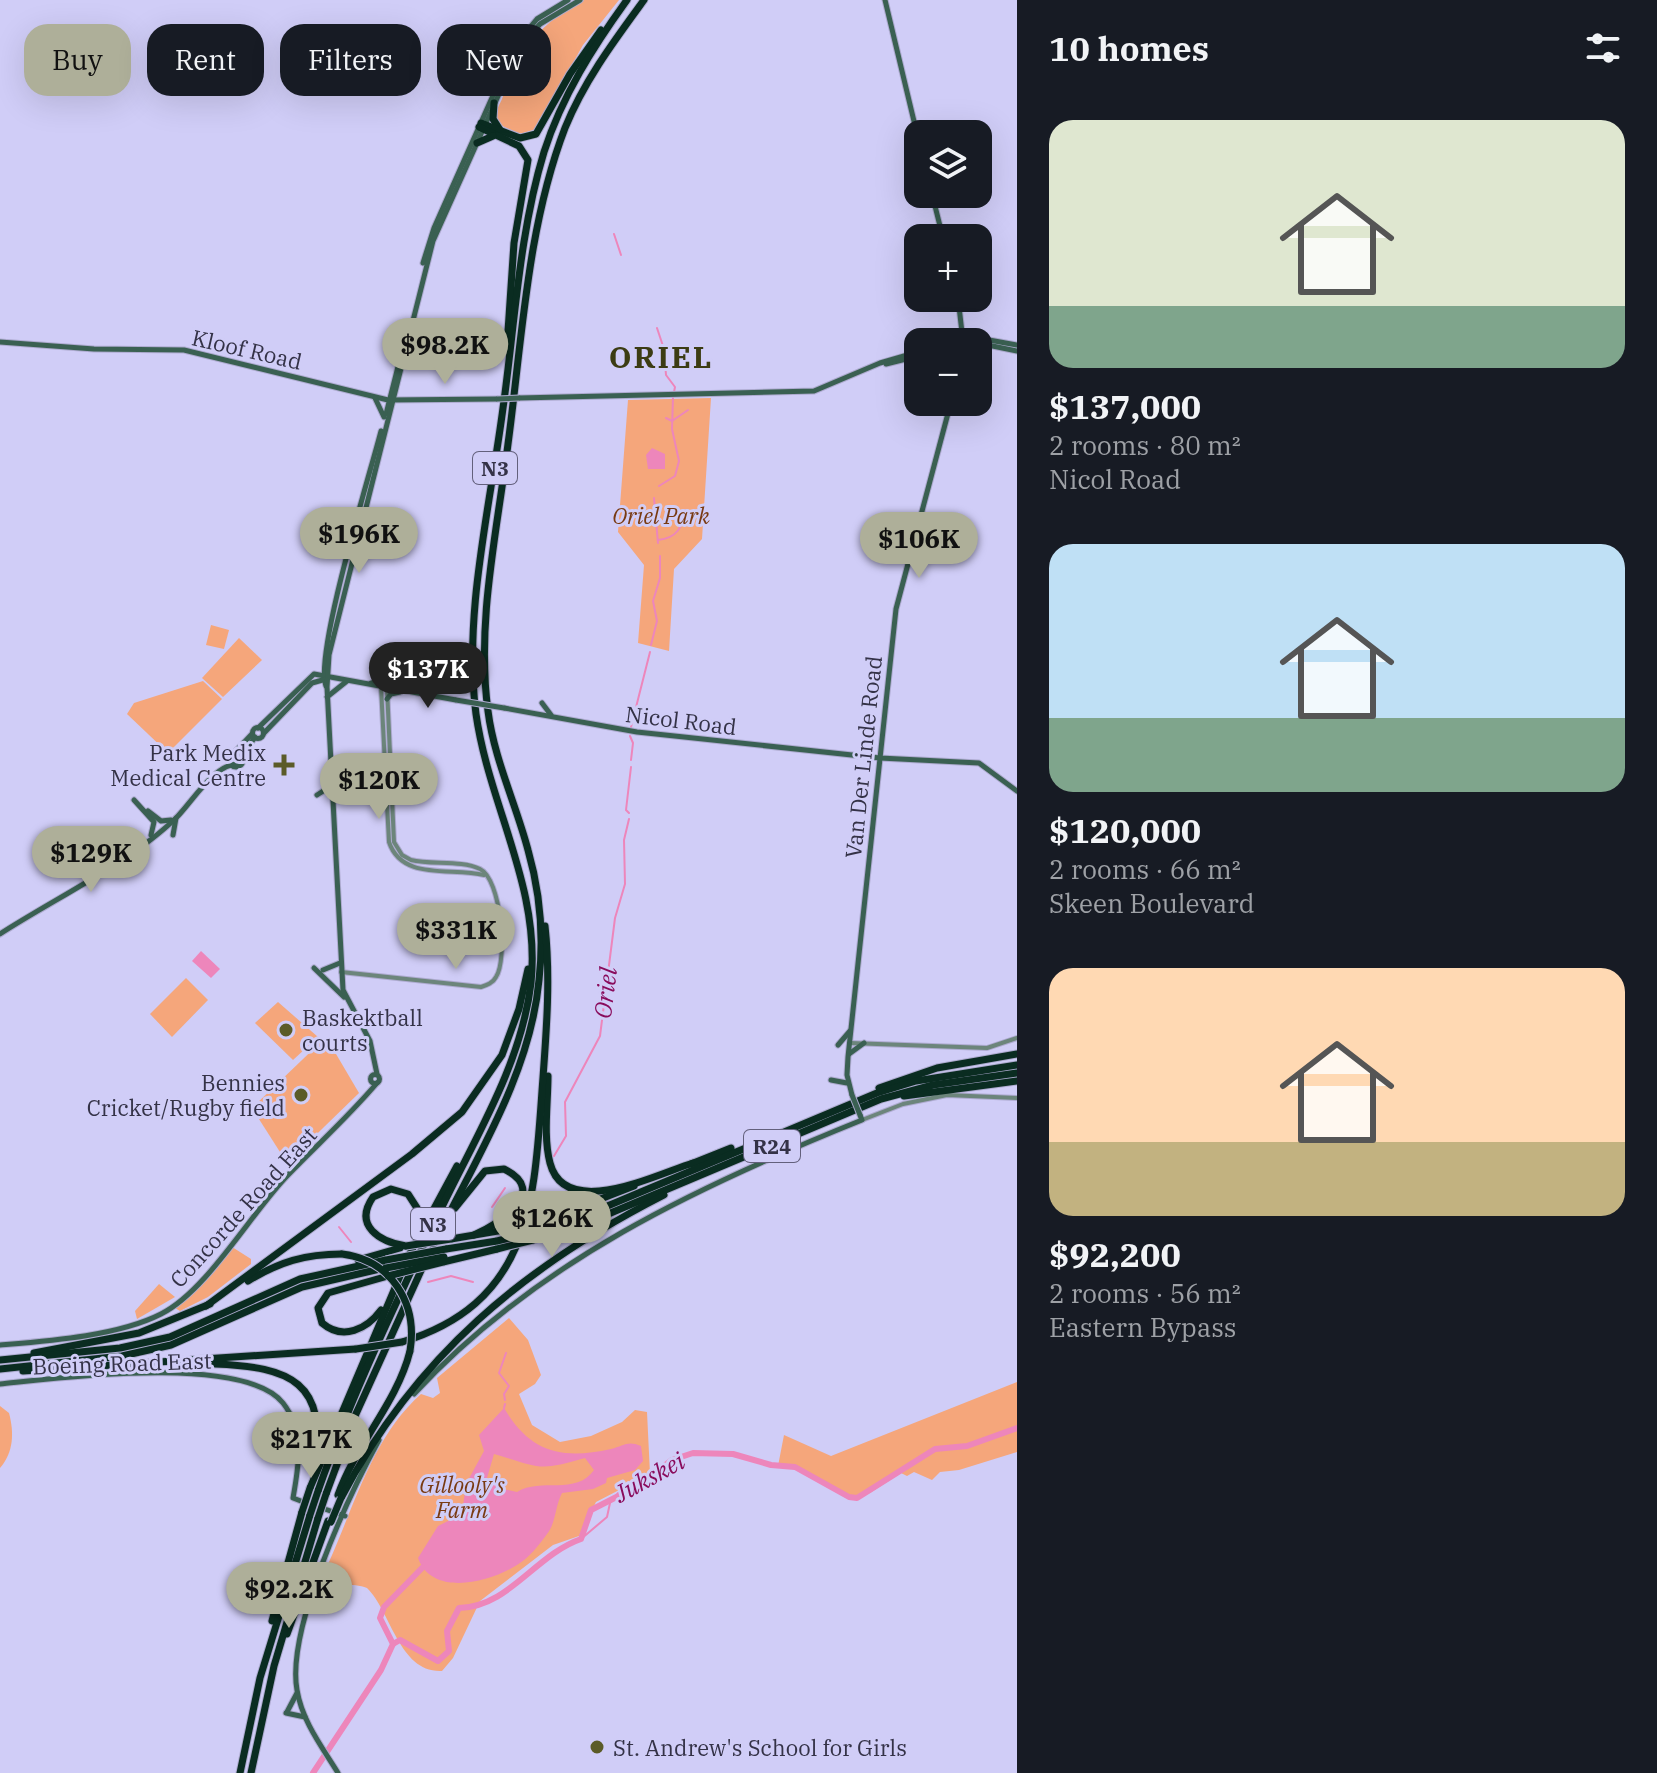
<!DOCTYPE html>
<html lang="en">
<head>
<meta charset="utf-8">
<style>
	body { margin:0; font-family:"IBM Plex Serif",serif; background:#20242c; color:#f1f3f6; height:100vh; display:flex; flex-direction:column; font-size:30px; white-space:nowrap }
	* { box-sizing:border-box; margin:0 }
	p { font-size:26px; color:#9ea1a6 }
	.icon { flex:none; width:44px; height:44px; fill:none; stroke:currentColor; stroke-width:2; stroke-linecap:round; stroke-linejoin:round }
	.map { position:relative; flex:1; overflow:hidden }
	.drawer { display:flex; flex-direction:column; background:#171b24; width:640px }
	.drawer>* { flex:none }
	.banner { position:absolute; left:24px; top:24px; width:760px; height:72px; display:flex; gap:16px }
	.fabs { position:absolute; left:904px; top:120px; display:grid; gap:16px }
	.fabs a { display:grid; place-items:center; width:88px; height:88px; border-radius:16px; background:#171b24; box-shadow:0 8px 32px #0002; font-size:40px }
	.price { position:absolute; translate:-50% -68px; padding:0 18px; border-radius:28px; background:#aeaf99; color:#111; font-size:26px; line-height:52px; filter:drop-shadow(0 2px 4px #0008) }
	.price::after { content:''; position:absolute; left:50%; top:48px; width:24px; height:18px; margin-left:-12px; background:inherit; clip-path:polygon(0 0,100% 0,50% 100%) }
	.price.on { background:#222; color:#fff }
	ul { padding:0; list-style:none }
	li { display:grid; align-content:center; gap:16px; height:424px; padding:0 32px }
	li span { display:grid; place-items:center; height:248px; border-radius:24px; color:#555 }
	li>.icon { margin-inline-start:auto }
	span .icon { width:144px; height:144px; fill:#fffc; stroke-width:1 }
	li b { font-size:34px }
	h2 { display:flex; justify-content:space-between; align-items:center; height:96px; padding:0 32px; font-size:34px }
	.pill { padding:0 28px; border-radius:24px; background:#171b24; box-shadow:0 8px 32px #0002; font-size:28px; line-height:72px }
	.pill.on { background:#aeaf99; color:#111 }
	main { display:flex; flex:1; min-height:0 }
	.map>svg:first-child { display:block }
</style>
</head>
<body>
<main>
<div class="map">
<svg width="1017" height="1773" viewBox="0 0 1017 1773">
	<rect width="100%" height="100%" fill="#d0cdf7"/>
	<g fill="#f5a67b">
		<path d="M584,0H619L583,45L536,129L520,134L496,123C494,113 498,108 502,99C518,52 539,23 584,0Z"/>
		<path d="M711,398L702,539L674,569L669,651L638,643L644,565L618,532L628,400Z"/>
		<path d="M211,625L229,630L224,649L206,645Z"/>
		<path d="M239,638L262,660L223,697L202,678Z"/>
		<path d="M203,681L222,699L168,753L127,714L134,703Z"/>
		<path d="M186,978L208,1000L172,1037L150,1014Z"/>
		<path d="M278,1002L318,1037L293,1060L255,1023Z"/>
		<path d="M326,1037L359,1093L287,1163L252,1108Z"/>
		<path d="M229,1245L251,1259V1264L208,1297L180,1311L175,1308L195,1290Z"/>
		<path d="M159,1284L175,1297L137,1319L135,1311Z"/>
		<path d="M509,1318L528,1340L541,1375L535,1384L519,1394L532,1425L560,1442L591,1436L622,1422L635,1410L647,1412L650,1474L596,1502L579,1536L553,1545L480,1601L453,1658L442,1671C399,1673 391,1611 367,1588C353,1582 333,1588 321,1581L322,1577C352,1516 369,1440 421,1394L433,1398L440,1393L437,1378Z"/>
		<path d="M1017,1382V1452L959,1470L940,1472L932,1480L914,1472L907,1476L901,1473L870,1493L849,1497L795,1467L778,1466L784,1435L831,1456Z"/>
		<path d="M0,1406L9,1413C14,1432 14,1452 0,1468Z"/>
	</g>
	<g fill="#ed86bb" fill-rule="evenodd">
		<path d="M652,448L665,454V469H648L646,455Z"/>
		<path d="M201,951L220,969L211,978L192,961Z"/>
		<path d="M504,1408C530,1452 561,1460 611,1449C623,1446 628,1440 641,1446L643,1461L635,1470L607,1478L606,1483L593,1489L562,1493C555,1506 556,1523 547,1534C539,1545 529,1558 517,1565C489,1583 432,1597 418,1558L438,1526L450,1520L463,1506L466,1484L484,1451L479,1435ZM494,1454C540,1467 537,1472 585,1458L594,1470C576,1496 541,1477 517,1492L499,1488L487,1478Z"/>
	</g>
	<g fill="none" stroke-linecap="round" stroke-linejoin="round">
		<g stroke="#ed86bb" stroke-width="2">
			<path d="M614,234L621,255"/>
			<path d="M657,328L663,346"/>
			<path d="M664,347L665,357"/>
			<path d="M665,362L666,375L675,387L674,392"/>
			<path d="M666,418L672,421L688,410"/>
			<path d="M659,486L675,476L679,461L672,429L673,397"/>
			<path d="M654,498L658,543"/>
			<path d="M658,540C677,538 682,528 685,510"/>
			<path d="M651,645L657,621L653,601L660,578V556"/>
			<path d="M631,727L650,652"/>
			<path d="M630,736L633,743L631,760"/>
			<path d="M629,813L626,810L631,767"/>
			<path d="M554,1156L566,1136L565,1102L600,1036L615,918L625,884L624,840L629,819"/>
			<path d="M492,1207L505,1188"/>
			<path d="M339,1227L351,1242"/>
			<path d="M428,1282L451,1276L473,1282"/>
			<path d="M505,1400L504,1394L509,1386L499,1373L506,1353"/>
			<path d="M504,1408L505,1404"/>
			<path d="M581,1539L607,1517L610,1503L618,1493"/>
		</g>
		<g stroke="#ed86bb" stroke-width="6">
			<path d="M393,1644L400,1640L438,1661L449,1651L447,1631L459,1608C509,1607 535,1555 581,1539L591,1510L638,1486L672,1460L693,1453L733,1454L771,1465L795,1467L849,1497L857,1498L935,1449L967,1446L1017,1428"/>
			<path d="M313,1773L381,1670L393,1644L380,1618L384,1607L422,1568"/>
		</g>
		<g stroke="#aeabd0" stroke-width="6">
			<g id="tertiary">
				<path d="M381,687L389,842C402,881 451,867 484,875"/>
				<path d="M341,972L481,987C487,985 493,983 496,977C508,959 501,879 480,869C461,860 432,865 411,860L402,855L394,842L387,688"/>
				<path d="M850,1043L987,1048L1017,1038"/>
				<path d="M862,1120L903,1104L947,1095L1017,1098"/>
			</g>
		</g>
		<g stroke="#aeabd0" stroke-width="7">
			<g id="secondary">
				<path d="M885,0L918,138"/>
				<path d="M932,194L943,238"/>
				<path d="M423,263L434,228L516,44L537,19L568,0"/>
				<path d="M958,298L963,341"/>
				<path d="M0,342L94,349L184,350L388,400L497,399"/>
				<path d="M953,342L978,338L1017,345"/>
				<path d="M978,343L1017,351"/>
				<path d="M886,364L918,356"/>
				<path d="M375,398L384,417"/>
				<path d="M519,398L814,391L880,363L918,352"/>
				<path d="M386,414L407,331"/>
				<path d="M389,673L401,690"/>
				<path d="M371,683L388,677"/>
				<path d="M326,686C314,655 370,474 381,431"/>
				<path d="M327,697L347,681"/>
				<path d="M387,699L391,694L400,692"/>
				<path d="M542,703L551,715"/>
				<path d="M504,708L637,732L880,758L979,763L1017,791"/>
				<circle cx="258" cy="733" r="5.5"/>
				<path d="M258,728L314,674L456,700"/>
				<path d="M264,733L312,683L326,679"/>
				<path d="M234,753L252,734"/>
				<circle cx="236" cy="760" r="7"/>
				<path d="M242,756L255,737"/>
				<path d="M317,795L331,786"/>
				<path d="M134,800L154,822L151,835"/>
				<path d="M148,811L161,821L171,820"/>
				<path d="M173,835L176,818"/>
				<path d="M0,934C54,899 131,862 176,818C193,801 216,761 241,764"/>
				<path d="M314,968L344,997"/>
				<path d="M323,970L340,963"/>
				<path d="M838,1045L850,1031"/>
				<path d="M849,1054L864,1043"/>
				<path d="M377,1074L370,1041L343,990L327,687L329,655L433,241L520,47L540,24L580,0"/>
				<circle cx="375" cy="1079" r="4.5"/>
				<path d="M831,1080L847,1083"/>
				<path d="M852,1095L847,1075L848,1057L896,609L951,402"/>
				<path d="M0,1345C48,1341 118,1336 161,1314C207,1291 251,1213 288,1175C318,1144 349,1116 377,1083"/>
				<path d="M0,1384C60,1378 243,1354 283,1403C305,1431 299,1465 293,1498L306,1503"/>
				<path d="M414,1394C536,1262 698,1186 862,1120L860,1115"/>
				<path d="M319,1507L345,1516"/>
				<path d="M287,1712L297,1693"/>
				<path d="M286,1713L305,1717"/>
				<path d="M338,1773C322,1747 302,1721 297,1690C286,1629 349,1495 379,1440"/>
			</g>
		</g>
		<g stroke="#aeabd0" stroke-width="9">
			<g id="motorway">
				<path d="M494,103L493,119L500,130"/>
				<path d="M481,123L520,138L536,134L570,74L601,30"/>
				<path d="M479,127L519,146L528,160L514,243L507,346"/>
				<path d="M477,143L493,136"/>
				<path d="M548,1076C548,1104 543,1136 550,1163C565,1221 657,1174 693,1163"/>
				<path d="M879,1088L937,1068L1017,1054"/>
				<path d="M904,1096L1017,1081"/>
				<path d="M691,1164L731,1148"/>
				<path d="M455,1208L485,1171L504,1169C551,1192 498,1224 474,1235"/>
				<path d="M536,1224L634,1186"/>
				<path d="M534,1232L586,1215L877,1093L916,1081L1017,1065"/>
				<path d="M451,1239L510,1229"/>
				<path d="M533,1240L587,1223L881,1099L933,1085L1017,1073"/>
				<path d="M406,1246C380,1242 353,1226 373,1197L391,1189L408,1194L417,1208L415,1236"/>
				<path d="M433,1246C474,1161 530,1076 539,980C544,936 540,892 528,850C516,804 494,759 488,711C476,623 497,532 508,444C522,340 527,227 565,128C584,81 614,41 644,0"/>
				<path d="M446,1249L497,1241"/>
				<path d="M408,1257L457,1166"/>
				<path d="M358,1260L400,1248"/>
				<path d="M443,1262L497,1249"/>
				<path d="M248,1281C279,1262 305,1254 342,1254"/>
				<path d="M206,1306L412,1154L462,1112L502,1055L519,1009L528,969"/>
				<path d="M381,1310C367,1329 343,1341 322,1323L318,1308L328,1293L388,1276"/>
				<path d="M402,1342C530,1303 534,1204 542,1091C546,1036 551,981 545,926"/>
				<path d="M34,1353L139,1333L210,1304"/>
				<path d="M0,1360L120,1348L170,1337L300,1279L386,1260"/>
				<path d="M215,1364C290,1367 329,1382 314,1467"/>
				<path d="M0,1369L122,1356L171,1345L302,1287L384,1268"/>
				<path d="M23,1371L356,1349"/>
				<path d="M310,1488L403,1269"/>
				<path d="M318,1491C352,1394 396,1302 441,1209C476,1136 521,1065 531,983C541,887 489,806 476,714C463,614 490,508 503,408C515,323 519,234 544,152C562,96 593,47 627,0"/>
				<path d="M326,1494L355,1416L424,1264"/>
				<path d="M338,1495C356,1444 397,1403 410,1351"/>
				<path d="M341,1498C416,1356 523,1267 664,1195"/>
				<path d="M272,1621L302,1512"/>
				<path d="M287,1634L328,1521"/>
				<path d="M240,1773L260,1678L310,1515"/>
				<path d="M251,1773L274,1666L318,1518"/>
			</g>
		</g>
		<use href="#tertiary" stroke="#6c857b" stroke-width="4"/>
		<use href="#secondary" stroke="#3a6052" stroke-width="5"/>
		<use href="#motorway" stroke="#0a2c21" stroke-width="7"/>
		<g stroke="#aeabd0" stroke-width="7" stroke-linecap="butt">
			<g id="secondary-bridge">
				<path d="M497,399L519,398"/>
				<path d="M456,700L504,708"/>
				<path d="M852,1095L860,1115"/>
			</g>
		</g>
		<g stroke="#aeabd0" stroke-width="9" stroke-linecap="butt">
			<g id="motorway-bridge">
				<path d="M510,1229L536,1224"/>
				<path d="M497,1241L534,1232"/>
				<path d="M406,1246L451,1239"/>
				<path d="M497,1249L533,1240"/>
				<path d="M342,1254C391,1260 418,1303 410,1351"/>
				<path d="M386,1260L446,1249"/>
				<path d="M386,1268L444,1257"/>
				<path d="M388,1276L443,1262"/>
				<path d="M356,1349L402,1342"/>
				<path d="M302,1512L310,1488"/>
				<path d="M310,1515L318,1491"/>
				<path d="M318,1518L326,1494"/>
				<path d="M331,1522L341,1498"/>
			</g>
		</g>
		<use href="#secondary-bridge" stroke="#3a6052" stroke-width="5"/>
		<use href="#motorway-bridge" stroke="#0a2c21" stroke-width="7"/>
	</g>
	<g fill="#5b5b28" stroke="#d0cdf7" stroke-width="3">
		<path d="M280 753h8v8h8v8h-8v8h-8v-8h-8v-8h8z"/>
		<circle cx="286" cy="1030" r="8"/>
		<circle cx="301" cy="1095" r="8"/>
		<circle cx="597" cy="1747" r="8"/>
	</g>
	<g text-anchor="middle" dominant-baseline="central" stroke-width="6" stroke-linejoin="round" paint-order="stroke">
		<g fill="#d0cdf7" stroke="#63607c" stroke-width="2">
			<rect x="473" y="452" width="44" height="32" rx="6"/>
			<rect x="744" y="1130" width="56" height="32" rx="6"/>
			<rect x="411" y="1208" width="44" height="32" rx="6"/>
		</g>
		<g font-size="20" font-weight="bold" fill="#343247">
			<text x="495" y="468">N3</text>
			<text x="772" y="1146">R24</text>
			<text x="433" y="1224">N3</text>
		</g>
		<g font-size="22" fill="#343247" stroke="#d0cdf7">
			<text transform="translate(247 349) rotate(13)">Kloof Road</text>
			<text transform="translate(681 720) rotate(7)">Nicol Road</text>
			<text transform="translate(863 757) rotate(-84)">Van Der Linde Road</text>
			<text transform="translate(243 1207) rotate(-48)">Concorde Road East</text>
			<text transform="translate(122 1363) rotate(-2)">Boeing Road East</text>
		</g>
		<g font-size="22" font-style="italic" fill="#793a12" stroke="#d0cdf7">
			<text x="661" y="515">Oriel Park</text>
			<text x="462" y="1484">Gillooly's<tspan x="462" dy="25">Farm</tspan></text>
		</g>
		<g font-size="22" fill="#343247" stroke="#d0cdf7" text-anchor="end">
			<text x="266" y="752">Park Medix<tspan x="266" dy="25">Medical Centre</tspan></text>
			<text x="302" y="1017" text-anchor="start">Baskektball<tspan x="302" dy="25">courts</tspan></text>
			<text x="285" y="1082">Bennies<tspan x="285" dy="25">Cricket/Rugby field</tspan></text>
			<text x="613" y="1747" text-anchor="start">St. Andrew's School for Girls</text>
		</g>
		<g font-size="24" font-style="italic" fill="#890b5c" stroke="#d0cdf7">
			<text transform="translate(605 993) rotate(-83)">Oriel</text>
			<text transform="translate(649 1477) rotate(-29)">Jukskei</text>
		</g>
		<g font-size="30" font-weight="bold" letter-spacing="2" fill="#3c3c13" stroke="#d0cdf7">
			<text x="661" y="356">ORIEL</text>
		</g>
	</g>
</svg>
<div class="fabs">
<a><svg class="icon" aria-label="layers" viewBox="0 0 24 24"><path d="M12 4l9 5-9 5-9-5zM3 14l9 5 9-5"/></svg></a>
<a>+</a>
<a>−</a>
</div>
<b class="price" style="left:445px;top:386px">$98.2K</b>
<b class="price" style="left:359px;top:575px">$196K</b>
<b class="price" style="left:919px;top:580px">$106K</b>
<b class="price on" style="left:428px;top:710px">$137K</b>
<b class="price" style="left:379px;top:821px">$120K</b>
<b class="price" style="left:91px;top:894px">$129K</b>
<b class="price" style="left:456px;top:971px">$331K</b>
<b class="price" style="left:552px;top:1259px">$126K</b>
<b class="price" style="left:311px;top:1480px">$217K</b>
<b class="price" style="left:289px;top:1630px">$92.2K</b>
<div class="banner">
<a class="pill on">Buy</a>
<a class="pill">Rent</a>
<a class="pill">Filters</a>
<a class="pill">New</a>
</div>
</div>
<section class="drawer">
<h2>10 homes<svg class="icon" aria-label="filters" viewBox="0 0 24 24"><path d="M4 7h16M4 17h16"/><circle cx="9" cy="7" r="2"/><circle cx="15" cy="17" r="2"/></svg></h2>
<ul>
<li><span style="background:linear-gradient(#dfe7d0 75%,#7fa58c 0)"><svg class="icon" aria-label="home" viewBox="0 0 24 24"><path d="M3 11l9-7 9 7M6 9v11h12V9"/></svg></span><div><b>$137,000</b><p>2 rooms · 80 m²</p><p>Nicol Road</p></div></li>
<li><span style="background:linear-gradient(#bfe0f5 70%,#7fa58c 0)"><svg class="icon" aria-label="home" viewBox="0 0 24 24"><path d="M3 11l9-7 9 7M6 9v11h12V9"/></svg></span><div><b>$120,000</b><p>2 rooms · 66 m²</p><p>Skeen Boulevard</p></div></li>
<li><span style="background:linear-gradient(#ffd9b3 70%,#c2b280 0)"><svg class="icon" aria-label="home" viewBox="0 0 24 24"><path d="M3 11l9-7 9 7M6 9v11h12V9"/></svg></span><div><b>$92,200</b><p>2 rooms · 56 m²</p><p>Eastern Bypass</p></div></li>
</ul>
</section>
</main>
</body>
</html>
